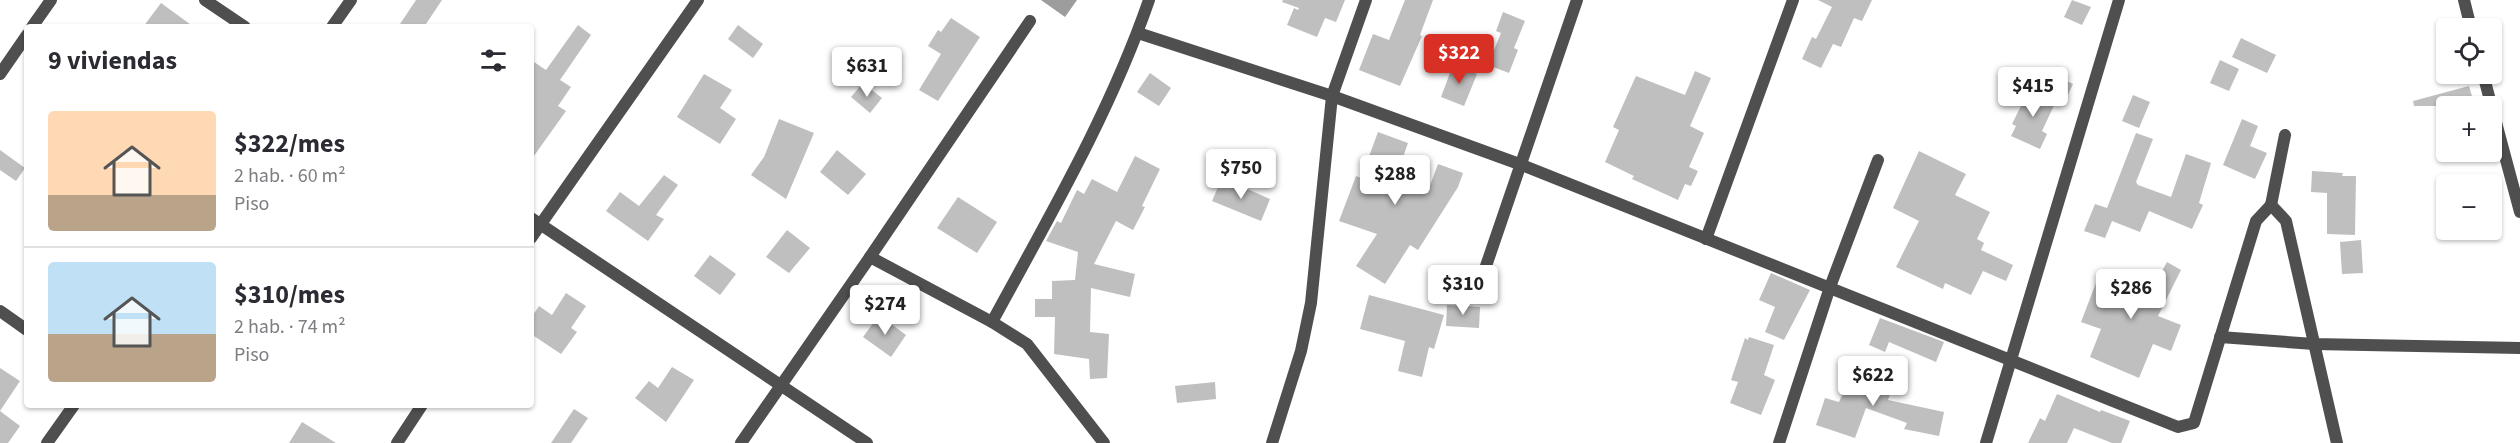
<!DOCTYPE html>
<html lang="es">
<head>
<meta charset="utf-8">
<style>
	body { margin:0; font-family:"Source Sans 3",sans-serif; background:#f7f7f7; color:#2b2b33; height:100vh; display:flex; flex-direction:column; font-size:22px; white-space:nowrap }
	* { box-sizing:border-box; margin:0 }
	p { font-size:20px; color:#7c7c81 }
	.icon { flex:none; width:33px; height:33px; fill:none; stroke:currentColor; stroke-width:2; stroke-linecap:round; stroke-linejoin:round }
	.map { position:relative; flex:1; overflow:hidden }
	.drawer { position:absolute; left:24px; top:24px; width:510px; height:384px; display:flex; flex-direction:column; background:#fff; border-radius:6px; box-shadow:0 2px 4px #0004 }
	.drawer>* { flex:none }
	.buttons { position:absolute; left:2436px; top:18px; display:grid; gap:12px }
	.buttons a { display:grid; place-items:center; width:66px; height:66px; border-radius:6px; background:#fff; box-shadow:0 2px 4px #0004; font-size:30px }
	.price { position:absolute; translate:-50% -51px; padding:0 14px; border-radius:6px; background:#fff; color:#222; font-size:20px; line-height:39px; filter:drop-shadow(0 2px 3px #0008) }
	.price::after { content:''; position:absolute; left:50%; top:36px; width:18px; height:14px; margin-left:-9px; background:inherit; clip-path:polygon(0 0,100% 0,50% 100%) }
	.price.selected { background:#d93025; color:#fff }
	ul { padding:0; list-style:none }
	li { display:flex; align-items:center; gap:18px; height:150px; padding:0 24px }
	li+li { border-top:2px solid #e1e1e2 }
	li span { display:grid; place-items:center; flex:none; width:168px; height:120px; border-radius:6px; color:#555 }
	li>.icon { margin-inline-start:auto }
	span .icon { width:72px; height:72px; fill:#fffc; stroke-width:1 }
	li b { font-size:26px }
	h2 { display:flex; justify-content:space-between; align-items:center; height:72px; padding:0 24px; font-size:26px }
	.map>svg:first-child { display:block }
</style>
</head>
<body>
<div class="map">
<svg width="2520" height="443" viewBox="0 0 2520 443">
	<rect width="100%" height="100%" fill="#fff"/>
	<path fill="#9d9d9d" d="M1041,0H1077L1065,17Z"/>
	<g fill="#bfbfbf">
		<path d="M416,0H442L424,27H398Z"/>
		<path d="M1283,0H1345L1336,22L1325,18L1317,37L1287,25L1294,8L1298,10L1299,8L1282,2Z"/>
		<path d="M1405,0H1433L1420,35L1422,36L1400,86L1359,70L1373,34L1389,40Z"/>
		<path d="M1818,0H1872L1862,21L1854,18L1841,47L1833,44L1821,68L1802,59L1812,37L1816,39L1832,7Z"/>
		<path d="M2072,0L2091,7L2082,25L2064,17Z"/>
		<path d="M161,3L194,27H143Z"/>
		<path d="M1503,12L1525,21L1514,48L1518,50L1509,73L1488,65L1501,33L1496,31Z"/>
		<path d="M951,18L980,37L938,101L919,90L941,54L928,46L938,30L941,32Z"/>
		<path d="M578,25L591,35L560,80L571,87L558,106L566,111L531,160V60L546,70Z"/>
		<path d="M738,25L763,44L753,58L728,39Z"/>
		<path d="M2241,38L2276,55L2267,73L2232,57Z"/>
		<path d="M2220,60L2239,69L2229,91L2210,83Z"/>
		<path d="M1453,65L1477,74L1464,106L1441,97Z"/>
		<path d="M1695,71L1711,78L1690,126L1704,133L1689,167L1698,171L1691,186L1685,184L1678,200L1632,179L1634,176L1605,162L1619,130L1613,127L1636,76L1685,95Z"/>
		<path d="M1150,73L1171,88L1159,106L1137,92Z"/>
		<path d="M704,74L732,90L720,108L736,119L720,144L677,117Z"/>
		<path d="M2054,75L2073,84L2066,99L2046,90Z"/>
		<path d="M863,83L882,98L870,113L851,97Z"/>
		<path d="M2031,86L2057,99L2042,131L2047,134L2040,149L2011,136L2016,126L2012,124Z"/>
		<path d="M2469,86L2474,103L2461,106H2414L2413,101Z"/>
		<path d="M2133,95L2150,102L2139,128L2122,121Z"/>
		<path d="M779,119L814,133L786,199L751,175L764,157Z"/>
		<path d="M2242,119L2258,126L2250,146L2267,153L2255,179L2223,165Z"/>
		<path d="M1378,132L1408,143L1398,171L1428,191L1438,164L1463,173L1458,187L1418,250L1410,245L1385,284L1356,266L1377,234L1339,221L1356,176L1361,178Z"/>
		<path d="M2136,133L2153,139L2136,182L2138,185L2171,197L2186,154L2211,163L2199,203L2203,205L2192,229L2149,211L2140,232L2112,221L2105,238L2084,231L2095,204L2107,208Z"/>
		<path d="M0,150L25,168L16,181L0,170Z"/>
		<path d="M837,150L866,174L848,195L820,172Z"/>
		<path d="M1919,151L1966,174L1955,195L1990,212L1977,239L1984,243L1981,250L2013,265L2006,281L1983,271L1971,295L1945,283L1943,289L1896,267L1919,221L1893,208Z"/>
		<path d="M1135,156L1160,169L1142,206L1145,207L1133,230L1116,221L1094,264L1135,274L1130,297L1091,288L1090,332L1109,334L1107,378L1090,379L1089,359L1054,354L1055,317H1035V299H1052V281L1075,280L1078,252L1046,241L1057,221L1061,223L1077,190L1084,194L1092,179L1117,192Z"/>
		<path d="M2312,171L2343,173L2342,176H2356L2355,235L2327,234V193L2311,192Z"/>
		<path d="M664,175L678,185L656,215L664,219L648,241L606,211L620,192L639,206Z"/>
		<path d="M1222,178L1270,199L1261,221L1212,201Z"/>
		<path d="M958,197L997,222L977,253L937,228Z"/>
		<path d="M787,230L810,248L789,273L766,257Z"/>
		<path d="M2361,240L2363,273L2342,274L2340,242Z"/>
		<path d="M710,255L736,274L720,295L694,276Z"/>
		<path d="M2167,262L2181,270L2158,316L2181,325L2171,351L2153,344L2139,378L2090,357L2101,329L2081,322L2099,275L2137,291L2143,275L2157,280Z"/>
		<path d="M1771,273L1810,290L1784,340L1765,332L1775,307L1759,300Z"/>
		<path d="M566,293L586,306L571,328L577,332L561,354L531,334V318L539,306L552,315Z"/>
		<path d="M1369,295L1444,315L1434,349L1429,347L1422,377L1398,371L1405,341L1360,329Z"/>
		<path d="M1447,305L1480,307L1479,328L1446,326Z"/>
		<path d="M879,315L906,335L891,357L863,337Z"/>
		<path d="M1880,318L1944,342L1936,362L1889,342L1885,352L1869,345Z"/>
		<path d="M1749,337L1774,345L1764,375L1775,380L1761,415L1730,403L1738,382L1731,380L1745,338L1748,340Z"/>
		<path d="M1859,357L1875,364L1866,386L1890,394L1888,400L1944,412L1939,436L1904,429L1907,423L1866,408L1855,438L1816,425L1825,398L1839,402Z"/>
		<path d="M672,367L694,380L666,422L635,398L649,381L658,388Z"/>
		<path d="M0,368L20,381L0,411Z"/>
		<path d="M1215,382L1216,399L1177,403L1175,386Z"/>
		<path d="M2057,394L2100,412L2101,410L2130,421L2121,443H2112L2074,428L2067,443H2028L2040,418L2045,421Z"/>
		<path d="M574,409L588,418L571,443H551Z"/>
		<path d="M0,411L20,426L8,443H0Z"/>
		<path d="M302,422L336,443H289Z"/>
	</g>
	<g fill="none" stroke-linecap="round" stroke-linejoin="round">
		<path stroke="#4f4f4f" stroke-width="12" d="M2271,205L2285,135"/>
		<g stroke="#4f4f4f" stroke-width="12">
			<path d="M205,0L245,27"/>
			<path d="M2464,0L2471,28"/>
			<path d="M32,27L51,0"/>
			<path d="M332,27L351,0"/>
			<path d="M1138,33L1332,96L1522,165L2178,427L2194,423L2256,221L2271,205L2286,221L2337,443"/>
			<path d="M0,74L27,35"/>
			<path d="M2483,74L2520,212"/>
			<path d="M531,218L867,443"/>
			<path d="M531,238L698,0"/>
			<path d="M1706,239L1793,0"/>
			<path d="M870,257L992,322L1027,344L1104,443"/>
			<path d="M1486,266L1577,0"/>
			<path d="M0,311L27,330"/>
			<path d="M992,322C1049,217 1110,113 1149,0"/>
			<path d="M2220,337L2314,344L2520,348"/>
			<path d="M47,443L74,405"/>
			<path d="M397,443L422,405"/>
			<path d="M741,443L870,257L1030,21"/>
			<path d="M1272,443L1301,351L1311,303L1332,96L1366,0"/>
			<path d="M1779,443L1830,287L1878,160"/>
			<path d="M1986,443L2119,0"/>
		</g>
	</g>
</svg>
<div class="buttons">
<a><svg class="icon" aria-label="locate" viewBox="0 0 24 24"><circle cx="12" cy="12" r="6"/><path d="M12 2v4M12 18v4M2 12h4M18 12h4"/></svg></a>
<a>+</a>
<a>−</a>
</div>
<b class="price selected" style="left:1459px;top:85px">$322</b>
<b class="price" style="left:867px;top:98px">$631</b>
<b class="price" style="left:2033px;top:118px">$415</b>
<b class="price" style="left:1241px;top:200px">$750</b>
<b class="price" style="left:1395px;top:206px">$288</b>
<b class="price" style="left:1463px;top:316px">$310</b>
<b class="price" style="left:2131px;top:320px">$286</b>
<b class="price" style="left:885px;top:336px">$274</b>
<b class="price" style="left:1873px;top:407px">$622</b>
<section class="drawer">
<h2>9 viviendas<svg class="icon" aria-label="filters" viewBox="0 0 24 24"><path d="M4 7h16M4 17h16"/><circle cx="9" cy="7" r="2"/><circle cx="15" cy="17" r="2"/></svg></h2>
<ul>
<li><span style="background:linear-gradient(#ffd9b3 70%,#b9a48a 0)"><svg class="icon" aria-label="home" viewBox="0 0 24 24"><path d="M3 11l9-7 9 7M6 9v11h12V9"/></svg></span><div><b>$322/mes</b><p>2 hab. · 60 m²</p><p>Piso</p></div></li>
<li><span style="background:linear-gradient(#bfe0f5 60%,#b9a48a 0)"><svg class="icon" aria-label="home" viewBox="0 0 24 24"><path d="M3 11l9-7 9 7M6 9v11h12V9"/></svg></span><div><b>$310/mes</b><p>2 hab. · 74 m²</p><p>Piso</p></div></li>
</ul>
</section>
</div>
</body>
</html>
